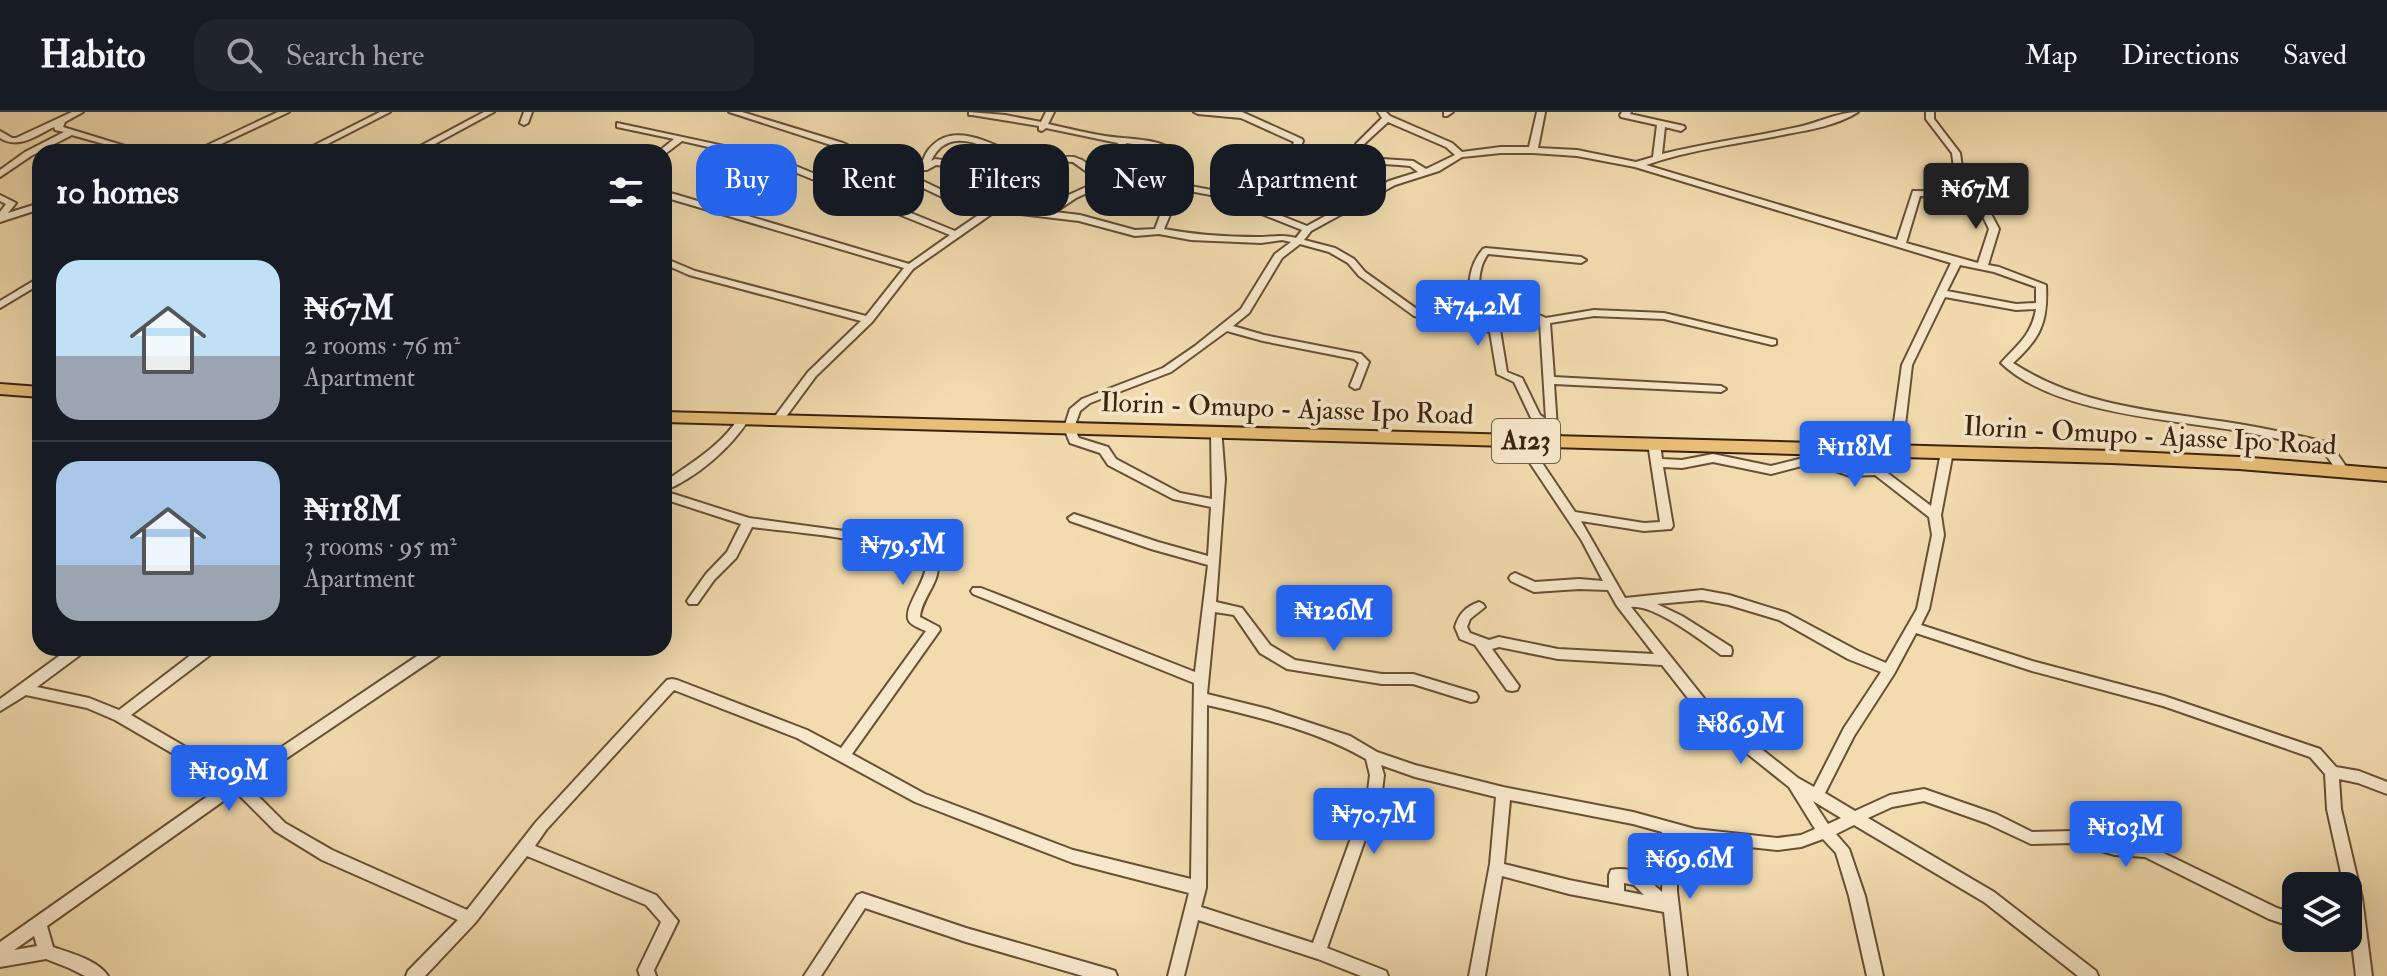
<!DOCTYPE html>
<html lang="en">
<head>
<meta charset="utf-8">
<style>
	body { margin:0; font-family:"IM FELL Double Pica",serif; background:#20242c; color:#f1f3f6; height:100vh; display:flex; flex-direction:column; font-size:30px; white-space:nowrap }
	* { box-sizing:border-box; margin:0 }
	p { font-size:26px; color:#9ea1a6 }
	.icon { flex:none; width:44px; height:44px; fill:none; stroke:currentColor; stroke-width:2; stroke-linecap:round; stroke-linejoin:round }
	.map { position:relative; flex:1; overflow:hidden }
	.drawer { position:absolute; left:32px; top:32px; width:640px; height:512px; display:flex; flex-direction:column; background:#171b24; border-radius:24px; box-shadow:0 8px 32px #0002 }
	.drawer>* { flex:none }
	.hud { position:absolute; left:696px; top:32px; width:760px; height:72px; display:flex; gap:16px }
	.buttons { position:absolute; left:2282px; top:760px; display:grid; gap:16px }
	.buttons a { display:grid; place-items:center; width:80px; height:80px; border-radius:16px; background:#171b24; box-shadow:0 8px 32px #0002; font-size:40px }
	.price { position:absolute; translate:-50% -68px; padding:0 18px; border-radius:8px; background:#2563eb; color:#fff; font-size:26px; line-height:52px; filter:drop-shadow(0 2px 4px #0008) }
	.price::after { content:''; position:absolute; left:50%; top:48px; width:24px; height:18px; margin-left:-12px; background:inherit; clip-path:polygon(0 0,100% 0,50% 100%) }
	.price.current { background:#222; color:#fff }
	ul { padding:0; list-style:none }
	li { display:flex; align-items:center; gap:24px; height:200px; padding:0 24px }
	li+li { border-top:2px solid #363941 }
	li span { display:grid; place-items:center; flex:none; width:224px; height:160px; border-radius:24px; color:#555 }
	li>.icon { margin-inline-start:auto }
	span .icon { width:96px; height:96px; fill:#fffc; stroke-width:1 }
	li b { font-size:34px }
	h2 { display:flex; justify-content:space-between; align-items:center; height:96px; padding:0 24px; font-size:34px }
	.tag { padding:0 28px; border-radius:24px; background:#171b24; box-shadow:0 8px 32px #0002; font-size:28px; line-height:72px }
	.tag.current { background:#2563eb; color:#fff }
	header { display:flex; align-items:center; gap:48px; box-sizing:border-box; height:112px; padding:0 40px; background:#171b24; border-bottom:2px solid #363941 }
	header strong { font-size:38px }
	nav { display:flex; gap:44px; margin-inline-start:auto; font-size:28px }
	.search { width:560px; height:72px; background:#20242c; display:flex; align-items:center; gap:20px; box-sizing:border-box; padding:0 28px; border-radius:24px; color:#9ea1a6; font-size:30px }
	.map>svg:first-child { display:block }
</style>
</head>
<body>
<header>
<strong>Habito</strong>
<div class="search"><svg class="icon" aria-label="search" viewBox="0 0 24 24"><circle cx="10" cy="10" r="6"/><path d="M15 15l6 6"/></svg>Search here</div>
<nav><a>Map</a><a>Directions</a><a>Saved</a></nav>
</header>
<div class="map">
<svg width="2387" height="864" viewBox="0 0 2387 864">
	<rect width="100%" height="100%" fill="#f2dcaf"/>
	<filter id="stains"><feTurbulence type="fractalNoise" baseFrequency=".0025" numOctaves="4"/><feColorMatrix values="0 0 0 0 .2 0 0 0 0 .09 0 0 0 0 .02 0 0 0 .5 -.17"/></filter>
	<radialGradient id="worn" r=".72"><stop offset=".6" stop-color="#630" stop-opacity="0"/><stop offset="1" stop-color="#630" stop-opacity=".3"/></radialGradient>
	<g fill="none" stroke-linecap="round" stroke-linejoin="round">
		<g stroke="#685034" stroke-width="4">
			<g id="minor">
				<path d="M72,0H83L65,10L63,15L138,38L132,40L72,23L31,44L0,65V58L25,40L64,20L55,18L54,15C37,23 18,38 0,26V19L12,26H16Z"/>
				<path d="M278,0H289L204,40H193Z"/>
				<path d="M380,0H390L312,40H301Z"/>
				<path d="M484,0H494L420,40H409Z"/>
				<path d="M524,0H532L528,11L524,13L520,11Z"/>
				<path d="M729,0H742L843,31L948,81L991,96L1001,95L1014,83L1012,48C985,34 948,12 931,49L935,47L972,52L976,55L975,57L936,53L927,58H921C922,50 925,39 934,32C954,14 985,28 1006,38C1011,41 1017,45 1023,46C1038,49 1057,44 1074,45L1082,48L1093,56L1104,59L1138,64L1170,65L1185,73L1222,80L1307,114L1389,69L1418,60L1410,54L1399,53L1290,46L1289,44L1294,30L1241,6L1198,2L1194,0H1242L1302,27L1303,29L1298,42L1359,45L1356,32L1382,6L1378,0H1386L1390,4L1452,31L1462,40L1501,35H1529L1537,0H1545L1538,36L1577,38L1636,50L1653,45L1657,13L1621,5L1620,3L1622,0H1631L1630,2L1684,14L1685,16L1681,19L1665,15L1662,42C1707,31 1752,25 1798,15C1818,11 1838,0 1858,0C1838,13 1810,18 1787,22C1739,32 1692,37 1646,53L1897,128L1913,79L1970,80L1955,63L1952,41L1926,7V0H1934V7L1960,41L1963,62L1981,83L1999,117L1988,153L1999,155L2046,173C2048,209 2041,226 2013,251C2077,293 2152,299 2226,310C2261,315 2296,323 2330,331L2349,359L2347,362H2339L2322,337C2292,330 2263,323 2233,318C2165,307 2052,300 2001,251C2017,233 2032,223 2036,197L2016,198L1945,185L1912,253L1902,339L1900,342H1892L1890,339L1902,253L1951,151L1635,55L1577,44L1533,41H1501L1462,45L1439,59L1395,73L1311,119L1304,128L1335,136L1354,147L1365,160L1421,200L1475,211L1471,201L1474,189L1469,183C1469,165 1471,151 1483,137L1486,136L1581,145L1586,148L1581,151L1488,142C1479,154 1479,168 1479,182L1482,186L1511,191L1546,206L1594,198L1664,201L1776,228V232L1772,233L1664,207L1594,204L1550,211L1554,265L1721,274L1726,277L1721,280L1554,272L1557,316L1562,329L1556,333L1550,329L1547,318L1532,308L1514,270L1497,262L1490,220L1414,204L1359,164L1348,151L1329,140L1300,132L1282,146L1249,201L1233,214L1264,223L1361,242L1369,250L1359,276L1355,277L1350,274L1359,251L1354,247L1263,229L1227,219L1171,260L1090,291L1080,299L1074,316L1079,326L1108,335L1116,347L1180,381L1212,387L1211,319L1213,316H1221L1225,367L1216,490L1242,496L1270,533L1295,548L1382,562H1413L1476,581L1478,585L1476,589L1471,590L1413,572H1382L1287,557L1260,541L1234,503L1215,500L1207,582L1268,597L1350,624L1377,640L1415,653L1503,675L1633,700L1695,717L1777,726L1801,723L1815,717L1789,675L1705,608L1662,553L1558,547L1499,535L1492,537L1519,574L1517,578L1512,579L1507,578L1475,533L1460,527L1455,515C1459,502 1465,495 1479,490L1483,492L1485,495L1470,507L1467,515L1470,521L1489,528L1499,525L1558,537L1654,542L1617,494L1608,478L1579,477L1534,480L1511,469L1509,466L1511,463L1515,461L1535,470L1579,467L1603,469L1582,429L1516,330L1518,327H1526L1575,400L1644,411L1660,410L1648,331L1654,327L1660,331L1662,347L1682,348L1713,342L1771,354L1807,345L1809,337H1817L1819,345L1851,356H1881L1931,394L1941,340L1943,337H1951L1953,340L1941,403L1944,423L1929,497L1921,513L2032,549L2164,584L2320,637L2336,655L2359,659L2387,670V682L2358,671L2339,667L2341,697L2362,786L2372,864H2356L2348,799V774H2344L2327,697L2325,662L2310,645L2163,594L2032,559L1916,521L1894,562L1854,624L1825,681L1855,699L1890,683L1924,677L1996,702L2032,720L2073,719L2115,731L2147,733L2277,796L2296,802V816L2269,807L2145,745L2115,743L2073,731L2031,732L1986,711L1924,689L1892,695L1868,706L1994,780L2096,859L2098,864H2078L1984,790L1854,713L1836,722L1849,737L1865,784L1883,864H1867L1849,784L1836,741L1823,727L1801,735L1777,738L1695,729L1677,724V779L1687,864H1671L1664,800L1569,782L1502,764L1485,864H1469L1490,752L1496,685L1415,665L1381,653L1384,663L1382,679L1327,836L1386,859L1388,864H1361L1318,847L1198,808L1184,864H1168L1189,781L1073,751L915,690L797,626L674,578L546,718L535,734L656,783L678,809L654,858L656,864H640L638,858L661,810L646,793L527,744L475,811L425,864H406L408,859L458,808L322,748L275,719L236,680L47,814L53,835C70,841 98,848 108,864H85L69,856L46,847L0,855V830L225,672L115,608L87,596L26,583L0,599V587L70,536H85L84,540L37,575L89,586L119,598L200,536H215L214,540L131,603L237,665L429,536H445L444,540L247,673L285,711L332,738L467,798L536,710L667,568L672,567L677,568L807,618L841,636L926,519C921,517 911,513 909,509C902,497 927,469 926,452C877,425 807,422 752,415L736,446L714,468L697,492H689L687,489L689,486L706,462L727,440L741,412L664,387V379L749,406L844,419L896,431L921,439L936,447C944,468 922,483 920,505L939,515L940,518L852,642L925,682L1073,738L1191,767L1194,571L973,482L971,479L973,476H981L1195,560L1208,453L1151,437L1070,409L1068,406L1074,402L1158,430L1208,444L1211,395L1173,387L1108,353L1100,341L1070,331L1064,316L1070,297L1082,287L1163,256L1195,234L1241,197L1275,142L1291,130L1282,128L1261,131L1191,128L1159,122L1135,124L1079,109L1004,100L993,101L913,157L872,210L816,264L782,310L778,311L773,307L808,260L861,209L689,163L664,152V146L695,159L866,204L904,156L664,85V79L909,152L950,123L765,48L682,29L665,42L664,40H658L674,27L617,15V11L771,44L955,119L983,100L942,85L837,35ZM1388,10L1446,35L1455,43L1426,57L1413,49L1367,46L1364,32ZM1059,49L1073,50L1087,60L1108,65L1062,86L1046,99L1012,95L1023,84L1021,52ZM1118,67L1150,70L1162,98L1155,117L1135,118L1080,103L1055,100L1076,86ZM1159,71H1168L1179,77L1216,84L1302,118L1296,126C1282,122 1272,125 1258,125C1227,125 1195,123 1164,117L1172,98ZM1920,84L1974,86L1989,117L1978,151L1906,131ZM1960,153L1994,160L2036,175V191L2016,192L1947,179ZM1483,192L1504,196L1540,211L1546,307L1540,303L1522,266L1507,260L1500,218L1499,216L1486,214L1481,201ZM1713,350L1771,362L1813,351L1850,364L1875,363L1929,405L1932,423L1917,497L1886,551L1858,539L1787,501L1729,483L1702,478L1625,486L1581,409L1644,419L1671,417L1673,414L1663,355L1682,356ZM1702,488L1729,493L1779,508L1848,547L1881,560L1844,616L1814,675L1798,666L1715,600L1631,495C1654,492 1702,529 1721,543H1731L1732,539L1731,535L1682,504L1657,492ZM1207,593C1262,606 1318,619 1366,647L1370,663L1368,679L1313,831L1201,795L1206,776ZM1510,688L1633,712L1662,720L1664,737L1662,780C1647,766 1633,753 1611,758L1609,763V776L1569,768L1504,752ZM1813,689L1841,706L1828,712ZM1624,771L1634,773L1644,783L1624,779ZM34,824L37,834L14,838Z"/>
				<path d="M969,0L1005,3L1041,10L1046,0H1054L1048,12C1067,16 1086,21 1105,24C1130,28 1157,25 1178,41L1168,51L1139,52L1116,47L1118,31L1046,16L1042,19L1039,18V14L972,3H969ZM1126,31L1154,35L1168,41L1163,46H1139L1124,43Z"/>
				<path d="M1444,0H1453L1447,4H1444Z"/>
				<path d="M0,83L16,91L8,101L40,91V97L0,110V100L6,92L0,89Z"/>
				<path d="M40,165V172L0,196V189Z"/>
				<path d="M744,303L749,307C731,336 696,366 664,379V370C693,350 721,334 740,304Z"/>
				<path d="M862,781L966,816L1109,857L1115,859L1117,864H1083L966,830L865,796L821,864H804L857,783Z"/>
			</g>
		</g>
		<g stroke="#3a220b" stroke-width="4">
			<g id="highway">
				<path d="M0,272L40,275V285L0,282Z"/>
				<path d="M664,300L2112,339L2239,345L2387,357V369L2239,357L2112,351L664,310Z"/>
			</g>
		</g>
		<use href="#minor" fill="#f7e8cb" fill-rule="evenodd"/>
		<use href="#highway" fill="#e9be78" fill-rule="evenodd"/>
	</g>
	<g text-anchor="middle" dominant-baseline="central" stroke-width="7" stroke-linejoin="round" paint-order="stroke">
		<rect fill="#f7e8cb" stroke="#735d45" stroke-width="2" x="1492" y="307" width="68" height="44" rx="6"/>
		<g font-size="26" font-weight="bold" fill="#3a220b">
			<text x="1526" y="329">A123</text>
		</g>
		<g font-size="28" fill="#3a220b" stroke="#f7e8cb">
			<text transform="translate(1287 297) rotate(2)">Ilorin - Omupo - Ajasse Ipo Road</text>
			<text transform="translate(2150 324) rotate(3)">Ilorin - Omupo - Ajasse Ipo Road</text>
		</g>
	</g>
	<rect width="100%" height="100%" filter="url(#stains)"/>
	<rect width="100%" height="100%" fill="url(#worn)"/>
</svg>
<div class="buttons">
<a><svg class="icon" aria-label="layers" viewBox="0 0 24 24"><path d="M12 4l9 5-9 5-9-5zM3 14l9 5 9-5"/></svg></a>
</div>
<b class="price current" style="left:1976px;top:119px">₦67M</b>
<b class="price" style="left:1478px;top:236px">₦74.2M</b>
<b class="price" style="left:1855px;top:377px">₦118M</b>
<b class="price" style="left:903px;top:475px">₦79.5M</b>
<b class="price" style="left:1334px;top:541px">₦126M</b>
<b class="price" style="left:1741px;top:654px">₦86.9M</b>
<b class="price" style="left:229px;top:701px">₦109M</b>
<b class="price" style="left:1374px;top:744px">₦70.7M</b>
<b class="price" style="left:2126px;top:757px">₦103M</b>
<b class="price" style="left:1690px;top:789px">₦69.6M</b>
<div class="hud">
<a class="tag current">Buy</a>
<a class="tag">Rent</a>
<a class="tag">Filters</a>
<a class="tag">New</a>
<a class="tag">Apartment</a>
</div>
<section class="drawer">
<h2>10 homes<svg class="icon" aria-label="filters" viewBox="0 0 24 24"><path d="M4 7h16M4 17h16"/><circle cx="9" cy="7" r="2"/><circle cx="15" cy="17" r="2"/></svg></h2>
<ul>
<li><span style="background:linear-gradient(#bfe0f5 60%,#9aa5b1 0)"><svg class="icon" aria-label="home" viewBox="0 0 24 24"><path d="M3 11l9-7 9 7M6 9v11h12V9"/></svg></span><div><b>₦67M</b><p>2 rooms · 76 m²</p><p>Apartment</p></div></li>
<li><span style="background:linear-gradient(#a9c7e8 65%,#9aa5b1 0)"><svg class="icon" aria-label="home" viewBox="0 0 24 24"><path d="M3 11l9-7 9 7M6 9v11h12V9"/></svg></span><div><b>₦118M</b><p>3 rooms · 95 m²</p><p>Apartment</p></div></li>
</ul>
</section>
</div>
</body>
</html>
